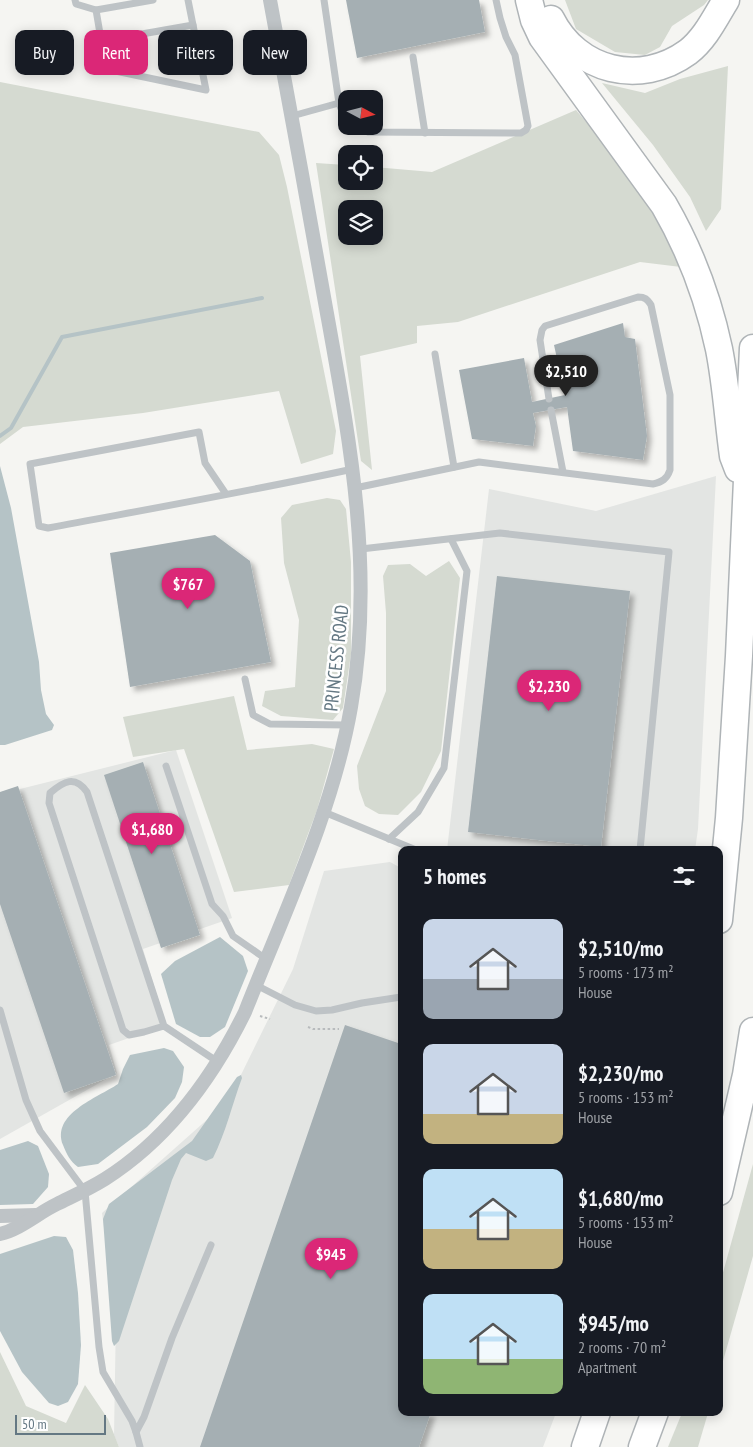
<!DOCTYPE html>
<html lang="en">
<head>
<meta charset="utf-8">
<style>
	body { margin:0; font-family:"PT Sans Narrow",sans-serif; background:#20242c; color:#f1f3f6; height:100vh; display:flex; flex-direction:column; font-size:19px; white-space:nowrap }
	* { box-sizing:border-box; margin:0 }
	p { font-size:16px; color:#9ea1a6 }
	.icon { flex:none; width:28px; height:28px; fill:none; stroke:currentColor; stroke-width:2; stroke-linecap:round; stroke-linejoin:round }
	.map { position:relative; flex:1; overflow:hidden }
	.details { position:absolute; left:398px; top:846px; width:325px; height:570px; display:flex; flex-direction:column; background:#171b24; border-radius:10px; box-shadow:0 2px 12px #0003 }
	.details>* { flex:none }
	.banner { position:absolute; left:15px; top:30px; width:308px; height:45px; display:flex; gap:10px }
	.needle { width:32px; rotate:97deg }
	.controls { position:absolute; left:338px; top:90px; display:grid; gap:10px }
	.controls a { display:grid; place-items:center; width:45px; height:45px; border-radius:10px; background:#171b24; box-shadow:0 2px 12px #0003; font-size:25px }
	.scale { position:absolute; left:15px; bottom:12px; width:91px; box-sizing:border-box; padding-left:5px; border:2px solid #647883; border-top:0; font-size:14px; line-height:18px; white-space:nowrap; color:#647883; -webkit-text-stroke:4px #fff; paint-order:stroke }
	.price { position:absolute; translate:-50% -42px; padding:0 11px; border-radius:18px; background:#db2777; color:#fff; font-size:16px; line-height:32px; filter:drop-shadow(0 1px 2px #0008) }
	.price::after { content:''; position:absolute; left:50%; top:30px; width:15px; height:11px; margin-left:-8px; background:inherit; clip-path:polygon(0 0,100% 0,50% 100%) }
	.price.on { background:#222; color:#fff }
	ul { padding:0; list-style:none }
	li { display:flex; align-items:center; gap:15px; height:125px; padding:0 25px }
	li span { display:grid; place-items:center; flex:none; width:140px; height:100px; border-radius:10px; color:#555 }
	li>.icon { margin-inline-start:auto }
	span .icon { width:60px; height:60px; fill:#fffc; stroke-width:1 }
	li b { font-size:21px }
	h2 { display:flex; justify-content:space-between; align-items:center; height:60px; padding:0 25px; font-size:21px }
	.tag { padding:0 18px; border-radius:10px; background:#171b24; box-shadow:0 2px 12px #0003; font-size:18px; line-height:45px }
	.tag.on { background:#db2777; color:#fff }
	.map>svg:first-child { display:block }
</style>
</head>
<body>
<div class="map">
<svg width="753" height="1447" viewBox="0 0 753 1447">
	<defs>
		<filter id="shadow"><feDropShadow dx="4.5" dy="4.5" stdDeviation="2.5" flood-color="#0004"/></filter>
	</defs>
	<rect width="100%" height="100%" fill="#f5f5f2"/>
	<g fill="#e3e5e3">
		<path d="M716,476L698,829L695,850H447L489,489L596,511Z"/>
		<path d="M176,750L232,918L143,949L166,1025L109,1045L117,1073L0,1139V794Z"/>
		<path d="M390,862L401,868V1412L556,1413L543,1447H119L114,1435L116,1316L102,1213L210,1117L236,1085L293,969L324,871Z"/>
	</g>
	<g fill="#d5dad1" fill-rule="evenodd">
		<path d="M565,0H708L704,5L672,26L660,47L645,55L615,52L576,29Z"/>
		<path d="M728,66L721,209L706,231L690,197L653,145L602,83L645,93L680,79Z"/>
		<path d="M0,82L259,132L279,155L287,187L336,431L333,454L301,464L279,391L143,413L23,427L0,444Z"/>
		<path d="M576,110L619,161L656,215L681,267L640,262L458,322L417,326V343L360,356L372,470L361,461L316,163L346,165V181H374V167L432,172ZM346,209H374V236H346Z"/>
		<path d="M327,498L340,500L346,509L351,562V654L343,708L333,720L281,716L262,706L265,691L295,687L299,620L284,563L281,518L292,505Z"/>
		<path d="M449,561L460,578L441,751L421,792L398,815L379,814L365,806L359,789L357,766L386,691V613L383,576L388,565L410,564L426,576Z"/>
		<path d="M234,696L247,750L312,744L334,749L317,810L289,885L234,892L184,749L133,757L123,717Z"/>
		<path d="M753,1164V1256L719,1375V1287Z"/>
		<path d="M0,1352L26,1406L66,1423L85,1385L108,1419L119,1447H0Z"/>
		<path d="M682,1413H708L698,1447H668Z"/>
	</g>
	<g fill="#b5c3c6">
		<path d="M0,466L11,508L39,662L41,690L46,714L54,725L52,730L5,745H0Z"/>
		<path d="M220,937L243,956L248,971L225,1027L210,1037H200L176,1024L161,974L175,961Z"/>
		<path d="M164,1048L173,1051L184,1067L182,1082L175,1098L147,1127L98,1164L78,1167C70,1161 67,1155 63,1145C51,1114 97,1098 118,1084L123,1069L130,1055Z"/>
		<path d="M241,1075L242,1078C232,1105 226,1132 213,1158L206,1161L186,1153L181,1159L172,1180L119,1341L114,1346L112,1341L103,1219L109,1204L192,1141L237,1077Z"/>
		<path d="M28,1141L38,1146L49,1174L48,1187L33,1204L0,1205V1150Z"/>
		<path d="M54,1236L66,1237L73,1250L78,1293L81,1345L78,1384L68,1402L58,1406L49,1403L22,1372L0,1331V1254Z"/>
	</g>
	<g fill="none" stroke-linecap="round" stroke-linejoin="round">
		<path stroke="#b5c3c6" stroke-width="4" d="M0,436L11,428L62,337L262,298"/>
	</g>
	<g fill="#a5afb3" filter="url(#shadow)">
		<path d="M346,0H479L485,32L357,58Z"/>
		<path d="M623,323L625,337L635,339L647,436L643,460L573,451L567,407L533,413L536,426L533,446L472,439L459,370L524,358L532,402L565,395L554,345Z"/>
		<path d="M215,535L250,561L271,662L130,687L110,553Z"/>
		<path d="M497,576L630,591L601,847L468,832Z"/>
		<path d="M143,762L200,935L161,948L104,775Z"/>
		<path d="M18,786L116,1075L64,1093L0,904V792Z"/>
		<path d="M345,1025L401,1044V1412H431L419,1447H200Z"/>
	</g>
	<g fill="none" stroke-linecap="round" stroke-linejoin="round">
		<g stroke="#afb4b7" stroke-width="29">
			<g id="motorway">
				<path d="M529,0L534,20L542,37L664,205C690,250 708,297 719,349C726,384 728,420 733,456L738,469"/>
				<path d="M551,19C577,71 640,87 688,52C705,39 715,18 726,0"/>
				<path d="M719,920L729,818L739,656L753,348"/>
				<path d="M719,1192L746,1075L753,1031"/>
				<path d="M585,1447L597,1412"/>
				<path d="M642,1447L655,1412"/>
			</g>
		</g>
		<g stroke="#b8bbbd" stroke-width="2" stroke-dasharray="2.5 2.5" stroke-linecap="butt">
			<path d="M260,1016L270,1019"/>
			<path d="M308,1027L313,1029H339"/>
		</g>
		<g stroke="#bec3c6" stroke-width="7">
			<path d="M75,0L76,4L96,10L106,69L206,90L188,0"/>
			<path d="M96,10L153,0"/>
			<path d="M102,41L193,25"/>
			<path d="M413,57L425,133"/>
			<path d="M339,103L346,122"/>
			<path d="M292,116L339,103L324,0"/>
			<path d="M351,126L368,132L521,133L526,130L528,126L515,55L506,37L500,18L496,0"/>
			<path d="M435,354L454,467"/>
			<path d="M551,410L563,472"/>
			<path d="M355,488L479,462L653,484C662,482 667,479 670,470V395L651,305C647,299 645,297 638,297L545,326L542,330L540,340L549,399"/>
			<path d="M226,494L205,463L199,432L30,464L39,526L48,528C149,509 251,491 353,469"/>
			<path d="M361,549L500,533L669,552L640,850"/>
			<path d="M245,679L253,715L270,724L347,725"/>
			<path d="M166,766L212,904L223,916L233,936L266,959"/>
			<path d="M324,812L416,850"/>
			<path d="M389,839L418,812L444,768L467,571L451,539"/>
			<path d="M256,985L295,1005L316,1011L332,1010L362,1003L401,997"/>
			<path d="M0,1010L26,1100L40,1131L85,1191L99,1347L103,1372L132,1421L136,1432L144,1417L172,1338L211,1245"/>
			<path d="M164,1026L87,792C75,775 64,781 50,793L49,803L123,1030L129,1035L144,1032L164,1026L218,1062"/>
			<path d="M136,1432L140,1447"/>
		</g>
		<g stroke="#bec3c6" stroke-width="14">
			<path d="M0,1216L36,1215"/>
			<path d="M0,1234C21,1229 38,1213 57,1204C73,1196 89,1189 105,1179C168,1139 212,1079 245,1012C284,913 333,811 351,707C375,572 350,441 326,308C308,205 289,103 270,0"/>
		</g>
		<use href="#motorway" stroke="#fff" stroke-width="26"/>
	</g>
	<g text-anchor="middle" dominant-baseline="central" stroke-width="5" stroke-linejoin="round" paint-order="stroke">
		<g font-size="19" fill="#647883" stroke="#fff">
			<text transform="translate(336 658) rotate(-84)">PRINCESS ROAD</text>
		</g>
	</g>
</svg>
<div class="controls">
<a><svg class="needle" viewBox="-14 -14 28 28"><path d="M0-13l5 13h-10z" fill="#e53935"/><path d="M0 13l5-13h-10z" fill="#9ea1a6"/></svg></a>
<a><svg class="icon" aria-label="locate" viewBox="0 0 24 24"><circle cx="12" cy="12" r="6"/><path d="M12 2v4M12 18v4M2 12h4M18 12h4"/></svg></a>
<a><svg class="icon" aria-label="layers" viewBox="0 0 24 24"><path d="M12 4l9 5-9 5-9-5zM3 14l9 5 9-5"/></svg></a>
</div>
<div class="scale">50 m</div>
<b class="price on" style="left:566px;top:397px">$2,510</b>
<b class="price" style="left:188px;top:610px">$767</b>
<b class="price" style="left:549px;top:712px">$2,230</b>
<b class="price" style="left:152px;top:855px">$1,680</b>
<b class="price" style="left:331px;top:1280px">$945</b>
<div class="banner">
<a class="tag">Buy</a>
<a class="tag on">Rent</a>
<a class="tag">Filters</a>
<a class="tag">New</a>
</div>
<section class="details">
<h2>5 homes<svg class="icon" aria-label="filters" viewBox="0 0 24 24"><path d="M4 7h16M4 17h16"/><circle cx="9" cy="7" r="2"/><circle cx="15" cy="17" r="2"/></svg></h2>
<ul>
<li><span style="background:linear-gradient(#c9d6e8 60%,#9aa5b1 0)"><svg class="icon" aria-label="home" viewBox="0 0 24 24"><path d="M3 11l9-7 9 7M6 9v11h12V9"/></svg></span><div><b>$2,510/mo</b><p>5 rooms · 173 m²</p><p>House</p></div></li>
<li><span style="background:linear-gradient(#c9d6e8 70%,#c2b280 0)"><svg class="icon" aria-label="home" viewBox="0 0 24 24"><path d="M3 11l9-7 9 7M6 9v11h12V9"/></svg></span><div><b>$2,230/mo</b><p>5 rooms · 153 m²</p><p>House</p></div></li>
<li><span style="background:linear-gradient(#bfe0f5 60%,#c2b280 0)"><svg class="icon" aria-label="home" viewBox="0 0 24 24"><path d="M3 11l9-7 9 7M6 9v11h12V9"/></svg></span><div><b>$1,680/mo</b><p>5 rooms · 153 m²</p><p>House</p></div></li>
<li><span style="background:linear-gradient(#bfe0f5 65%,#8fb573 0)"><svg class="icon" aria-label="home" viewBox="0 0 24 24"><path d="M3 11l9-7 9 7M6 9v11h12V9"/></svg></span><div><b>$945/mo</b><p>2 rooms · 70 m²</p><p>Apartment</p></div></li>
</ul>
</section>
</div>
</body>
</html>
